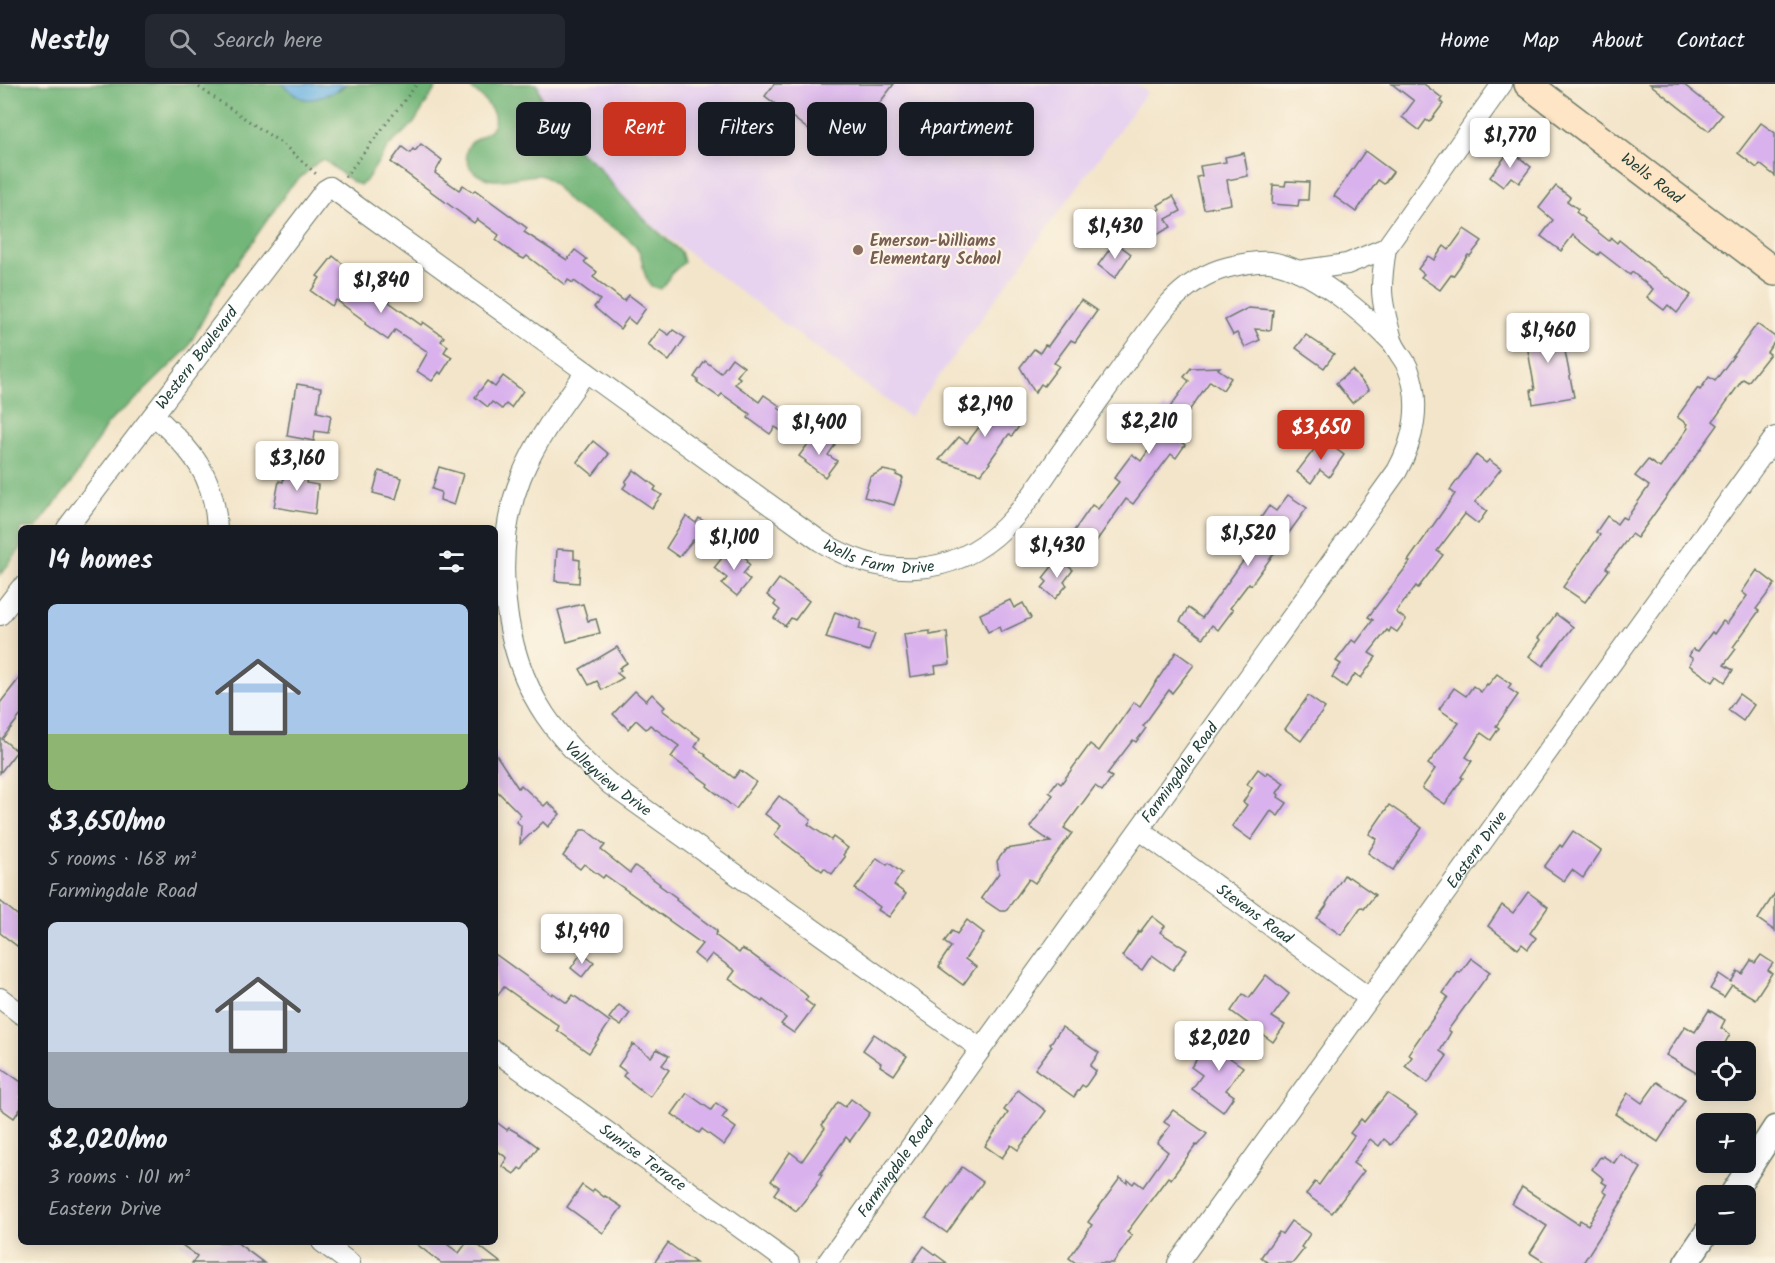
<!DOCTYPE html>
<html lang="en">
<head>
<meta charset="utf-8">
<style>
	body { margin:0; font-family:Kalam,sans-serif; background:#242831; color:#f1f3f6; height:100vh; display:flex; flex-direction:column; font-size:22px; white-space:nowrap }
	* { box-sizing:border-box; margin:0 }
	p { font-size:20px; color:#9ea1a6 }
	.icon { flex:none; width:33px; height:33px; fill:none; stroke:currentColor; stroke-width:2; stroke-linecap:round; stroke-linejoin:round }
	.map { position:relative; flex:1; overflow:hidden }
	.sheet { position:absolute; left:18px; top:441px; width:480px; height:720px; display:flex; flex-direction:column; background:#171b24; border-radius:9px; box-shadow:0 3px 15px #0003 }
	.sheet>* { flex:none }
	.guide { position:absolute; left:516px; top:18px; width:570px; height:54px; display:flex; gap:12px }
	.buttons { position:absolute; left:1696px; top:957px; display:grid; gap:12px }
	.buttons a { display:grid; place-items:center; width:60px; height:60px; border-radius:9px; background:#171b24; box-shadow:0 3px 15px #0003; font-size:30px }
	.price { position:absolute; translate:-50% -51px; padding:0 14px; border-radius:6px; background:#fff; color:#222; font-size:20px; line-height:39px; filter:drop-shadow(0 2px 3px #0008) }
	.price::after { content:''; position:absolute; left:50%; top:36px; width:18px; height:14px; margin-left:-9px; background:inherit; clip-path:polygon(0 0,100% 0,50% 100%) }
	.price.current { background:#c8321e; color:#fff }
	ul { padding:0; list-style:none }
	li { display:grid; align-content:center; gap:12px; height:318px; padding:0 30px }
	li span { display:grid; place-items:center; height:186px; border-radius:9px; color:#555 }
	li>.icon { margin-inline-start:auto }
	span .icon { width:108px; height:108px; fill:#fffc; stroke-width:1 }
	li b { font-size:26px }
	h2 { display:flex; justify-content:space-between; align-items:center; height:72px; padding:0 30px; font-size:26px }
	.tag { padding:0 21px; border-radius:9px; background:#171b24; box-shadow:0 3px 15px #0003; font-size:21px; line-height:54px }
	.tag.current { background:#c8321e; color:#fff }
	header { display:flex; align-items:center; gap:36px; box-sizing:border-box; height:84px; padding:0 30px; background:#171b24; border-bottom:2px solid #363941 }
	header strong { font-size:28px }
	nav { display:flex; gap:33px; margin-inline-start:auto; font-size:21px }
	.search { width:420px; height:54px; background:#242831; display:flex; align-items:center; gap:15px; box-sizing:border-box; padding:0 21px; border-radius:9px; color:#9ea1a6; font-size:22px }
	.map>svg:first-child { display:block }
</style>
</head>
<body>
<header>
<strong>Nestly</strong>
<div class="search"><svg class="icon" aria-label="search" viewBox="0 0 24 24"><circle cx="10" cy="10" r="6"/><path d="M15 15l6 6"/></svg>Search here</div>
<nav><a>Home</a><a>Map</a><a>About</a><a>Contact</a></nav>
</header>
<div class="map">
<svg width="1775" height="1179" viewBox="0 0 1775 1179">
	<rect width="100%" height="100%" fill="#fcf5e5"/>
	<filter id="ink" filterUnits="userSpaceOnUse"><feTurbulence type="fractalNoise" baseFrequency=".0167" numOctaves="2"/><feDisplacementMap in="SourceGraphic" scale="12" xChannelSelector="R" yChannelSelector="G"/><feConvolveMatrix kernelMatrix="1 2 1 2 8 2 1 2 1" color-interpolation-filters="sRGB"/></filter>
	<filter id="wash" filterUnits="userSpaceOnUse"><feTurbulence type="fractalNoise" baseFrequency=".008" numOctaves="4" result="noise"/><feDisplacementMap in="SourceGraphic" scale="24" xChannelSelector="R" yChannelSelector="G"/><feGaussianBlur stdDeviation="1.35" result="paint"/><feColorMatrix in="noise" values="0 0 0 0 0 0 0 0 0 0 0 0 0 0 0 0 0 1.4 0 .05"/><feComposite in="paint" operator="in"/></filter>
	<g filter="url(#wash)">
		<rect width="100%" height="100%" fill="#f3e5ca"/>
		<path fill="#e7d2ef" d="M537,0H1137L1147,8L909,333L646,137L615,104L596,80L579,67L551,36L542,16Z"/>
		<g fill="#73b679" stroke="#497a56" stroke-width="1.5">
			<path d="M0,0H282L293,9L304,15L339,6L346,0H438L414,39L389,62L365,98L360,101L353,98L324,76L319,77L290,103L220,204L187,265L136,315L114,333L106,342L72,398L36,444H21V464L0,491Z"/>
			<path d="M465,0H537L542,16L551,36L579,67L596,80L615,104L646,137L681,168L684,178L670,191L665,201L660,205L651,202C649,198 646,194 645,190C642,183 643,174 639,168C624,143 595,136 573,121C563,114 552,92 539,91C518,91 497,103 477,90C467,84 462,68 471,59C478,53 488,51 493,42C501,27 475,7 465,0Z"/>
		</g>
		<path fill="#6bb2e2" stroke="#45788b" stroke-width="1.5" d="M282,0H346C340,5 336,7 329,10C306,20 301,16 282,0Z"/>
		<g id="blocks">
			<g fill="#d9b2ed">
				<path d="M774,0H894L851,56L825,36L814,50L765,12Z"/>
				<path d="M1392,0H1424L1442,14L1440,17L1443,20L1431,36L1429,38L1426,36L1419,46L1402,33L1414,17Z"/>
				<path d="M1650,0H1683L1722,31L1709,47Z"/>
				<path d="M1761,39L1775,49V92L1760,80L1757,84L1738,69Z"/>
				<path d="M421,60L442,76L435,89L459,106L463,101L473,108L475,106L527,144L524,148L567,176L575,166L587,175L584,178L597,188L593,193L624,217L629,211L646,224L635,240L628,234L620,245L594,223L600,216L574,197L573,199L568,196L565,201L527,172L524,175L516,171L496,156L499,151L477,135L474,139L391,78L402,63L410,69L413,65L415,67Z"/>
				<path d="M1510,66L1531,83L1519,99L1511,93L1503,103L1490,93Z"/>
				<path d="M1365,67L1393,88L1384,100L1378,96L1356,128L1334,112Z"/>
				<path d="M1244,69L1248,92L1227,96L1231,120L1204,125L1197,93L1202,92L1200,82L1226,78L1225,73Z"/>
				<path d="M1286,97L1309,98L1308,116H1299L1298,122L1272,120L1273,101L1285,102Z"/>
				<path d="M1556,102L1570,113L1567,117L1578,125L1576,128L1585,135L1584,137L1609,157L1611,154L1617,159L1619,156L1666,194L1667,193L1691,211L1677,229L1668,221L1664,226L1647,213L1653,205L1632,188L1630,191L1600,168L1598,171L1573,151L1561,167L1541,152L1553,136L1539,124Z"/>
				<path d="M1173,112L1181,127L1166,135L1171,143L1151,154L1141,136L1160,125L1158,121Z"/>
				<path d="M1464,145L1482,157L1470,172L1468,171L1453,192L1451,191L1440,206L1421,193L1424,190L1418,185L1428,172L1434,176L1444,162L1449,166Z"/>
				<path d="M1115,158L1131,170L1115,194L1098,181Z"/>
				<path d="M333,172L348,184L346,186L376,207L377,206L391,215L389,218L421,241L423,238L444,253L441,257L448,262L444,268L452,273L441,290L439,288L432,297L417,287L428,268L395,246L388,256L365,240L366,238L336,216L332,222L311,207L320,194L317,192Z"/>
				<path d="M1081,216L1097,227L1075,258L1071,256L1054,279L1059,282L1044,302L1041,300L1035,309L1020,283L1034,265L1040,269L1045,261L1048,262Z"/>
				<path d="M1248,224L1273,226L1271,246L1255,245L1260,256L1245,263L1237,249L1233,251L1225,236Z"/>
				<path d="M1548,234L1552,257L1561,255L1562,257H1563L1574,313L1533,320L1531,306H1535L1527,261H1530L1526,238Z"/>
				<path d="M1757,240L1775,253V257L1767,268L1770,270L1748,298L1743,295L1713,337L1718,341L1637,454L1631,450L1606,484L1609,486L1585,518L1563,503L1600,451L1596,448L1607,432L1617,440L1622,433L1626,435L1649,402L1635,392L1648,376L1660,384L1688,344L1686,342L1687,340L1677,333L1698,304L1700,306L1709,293L1715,297Z"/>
				<path d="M660,245L669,251L673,246L685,254L669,277L648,261Z"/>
				<path d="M1306,251L1334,270L1324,284L1296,264Z"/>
				<path d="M732,274L744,283L737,292L740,294L735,300L759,318L764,311L780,322L778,324L792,334L783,348L775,343L770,350L748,334L750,330L722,310L719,313L697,298L698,296L694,293L705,277L721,289Z"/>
				<path d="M1220,283L1218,285L1231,294L1223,306L1210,297L1172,351L1185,361L1176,374L1171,370L1133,420L1126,415L1095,459L1092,457L1088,463L1071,451L1092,421L1098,425L1119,398L1114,394L1132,370L1141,377L1157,354L1147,346L1164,323L1168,326L1189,297L1184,293L1191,284Z"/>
				<path d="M1352,286L1369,306L1352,319L1336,299Z"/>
				<path d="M503,292L523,307L511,324L506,320L502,325L492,318L488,323L475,313L487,297L495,303Z"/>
				<path d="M297,300L321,304L317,328L331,331L328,349L315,347L314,357L287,352L293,313H295Z"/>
				<path d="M996,311L1022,332L1018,339L1020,341L1012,352L1009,350L989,378L990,379L981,390L939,376L959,353L967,359L986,334L981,330L983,329L980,327L987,318L989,320Z"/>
				<path d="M823,351L835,361L828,371L837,377L825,393L805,378L806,377L799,372L811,356L817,360Z"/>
				<path d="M1322,355L1344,371L1329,393L1320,386L1311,399L1297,388Z"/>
				<path d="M593,357L609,370L593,391L577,378Z"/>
				<path d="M1476,371L1486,379L1489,376L1501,385L1475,418L1487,427L1478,440L1465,430L1437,467L1443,471L1418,504L1416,502L1396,528L1406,536L1397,548L1391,544L1389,548L1387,546L1369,569L1376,573L1361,594L1355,590L1346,603L1332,593L1341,580L1336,577L1352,556L1356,559L1373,536L1368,533L1410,478L1408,477L1455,410L1450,406Z"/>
				<path d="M439,383L463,390L454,421L440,416L441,408L432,405Z"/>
				<path d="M285,384L308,387L306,399L318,401L315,430L274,423L279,397L283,398Z"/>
				<path d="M634,386L656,403L654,406L662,411L652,424L623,404L627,399L625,398Z"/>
				<path d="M883,386L897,389L896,391L903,394L894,421L864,413L870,393Z"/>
				<path d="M379,387L402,394L396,415L373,409Z"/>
				<path d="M1288,411L1307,424L1251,501L1249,499L1230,524L1233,526L1218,546L1212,541L1203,554L1180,537L1188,524L1202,534L1252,465L1256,467L1271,445L1260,435L1269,422L1276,427Z"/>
				<path d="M686,432L696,439L699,434L712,443L702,457L698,454L695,457L693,456L679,473L666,464Z"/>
				<path d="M557,465L574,466V475L580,476L579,499L555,497Z"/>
				<path d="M729,465L736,471L738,468L748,476L747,478L750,481L743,490L750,496L737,512L722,500L727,494L714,484Z"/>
				<path d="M1058,475L1073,486L1064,498L1067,501L1055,515L1042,504L1047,498L1043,494Z"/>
				<path d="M1757,486L1775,500L1756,525L1759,527L1733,563L1736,565L1724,581L1733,586L1725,598L1717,592L1713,598L1689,581L1693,575L1689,572L1693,565L1698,567L1712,548L1714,550L1723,537L1727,540L1747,512L1742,508Z"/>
				<path d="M779,495L809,517L795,536L791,534L785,542L774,534L780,526L774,521L776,518L767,511Z"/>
				<path d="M1010,516L1014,524L1023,519L1031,534L1001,548L999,543L988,548L980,530Z"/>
				<path d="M583,520L588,537L596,535L600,549L567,558L558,526Z"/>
				<path d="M835,528L861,537L859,545L875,550L869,567L826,554Z"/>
				<path d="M1556,530L1573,543L1543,582L1529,572L1541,556L1538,554Z"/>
				<path d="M930,547V551L947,548L950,580L935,582L936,589L910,593L904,550Z"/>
				<path d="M617,563L627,579L619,584L621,586L617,589L623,594L602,606L597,597L589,601L580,585Z"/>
				<path d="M1176,568L1194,581L1172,609L1169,606L1143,642L1146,644L1136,658L1133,656L1107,690L1112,693L1102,707L1095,702L1064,744L1072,749L1035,799L1029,795L1006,827H1000L981,814L999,789L997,777L1006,765L1051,758L1030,743L1053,711L1049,708L1057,697L1061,700L1090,660L1099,667L1134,618L1140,622Z"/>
				<path d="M1497,590L1511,600L1508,604L1518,611L1496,642L1499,644L1491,656L1481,649L1466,673L1472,677L1461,693L1463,694L1445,720L1422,704L1435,685L1428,680L1459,639L1439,625L1454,604L1466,612L1473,602L1481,608L1487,600L1488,601Z"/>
				<path d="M21,592V631L2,655L17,667L0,689V619Z"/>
				<path d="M635,607L646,617L652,610L665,623L662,626L700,654L695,663L706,671L705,672L734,694L740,686L756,698L736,725L707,702L708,700L671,673L679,662L650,641L646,645L636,636L628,645L613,630Z"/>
				<path d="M1739,610L1754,621L1743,637L1728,626Z"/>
				<path d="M1308,612L1325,624L1301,657L1285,645Z"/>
				<path d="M495,669L518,704L521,701L544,722L548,718L560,730L548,743L543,738L520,760L521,742L516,737L521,731L495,705Z"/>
				<path d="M1258,685L1266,691L1268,688L1284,699L1277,709L1279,711L1278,713L1287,719L1278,732L1271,727L1251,756L1232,742L1247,721L1243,718L1252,704L1247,700Z"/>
				<path d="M779,712L811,736L808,740L831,756L833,753L848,764L843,771L845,773L832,790L824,784L822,787L774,751L781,742L765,730Z"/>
				<path d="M1389,721L1422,744L1393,786L1368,769L1377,755L1369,750Z"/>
				<path d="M581,746H586L605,761L601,766L630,789L635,782L660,800L659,801L677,814L676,816L717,847L715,851L739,869L742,865L750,869L804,909L808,913L805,916L814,923L794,949L781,940L786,934L763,916L762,918L729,895L735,887L712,870L705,879L694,870L702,860L605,791L603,794L584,780L580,785L563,772Z"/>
				<path d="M1573,747L1601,767L1583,794L1572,786L1564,797L1544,783L1560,761L1562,763Z"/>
				<path d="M877,774L887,781L889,779L902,789L894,801L906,810L889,833L878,826L880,823L855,805Z"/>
				<path d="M1344,791L1348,794L1349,793L1375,811L1364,825L1361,823L1341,851L1317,834L1327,821L1326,820Z"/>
				<path d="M1528,808L1548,823L1530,849L1536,854L1528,865L1522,860L1518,865L1488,842L1502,821L1513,829Z"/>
				<path d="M1775,809V847L1758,835Z"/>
				<path d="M0,817L21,834V865L0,849Z"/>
				<path d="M1152,832L1165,842L1160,848L1187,866L1173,886L1152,871L1142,886L1122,872L1139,847L1140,848Z"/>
				<path d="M967,836L984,849L965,875L976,883L963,901L939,883L941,880L940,879L951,863L944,858L952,847L957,850Z"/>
				<path d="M582,868L594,878L582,893L571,884Z"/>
				<path d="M495,870L552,911L553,909L567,919L573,911L610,938L589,969L557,946L559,942L504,903L495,915Z"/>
				<path d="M1761,871L1773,879L1768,886L1772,889L1755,915L1732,901L1724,913L1710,905L1719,890L1731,898L1738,887L1742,890L1751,876L1755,879Z"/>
				<path d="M1471,874L1490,888L1448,946L1451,948L1440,967L1447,972L1428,999L1405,982L1412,973L1408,970L1448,913L1443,909L1458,888L1460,889Z"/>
				<path d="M1266,891L1289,910L1272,933L1285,941L1273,958L1231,927L1243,910L1249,914Z"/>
				<path d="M619,921L630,929L621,942L609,934Z"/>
				<path d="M1709,926L1725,936L1721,944L1730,950L1720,968H1707V975L1698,990L1666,971L1685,942L1695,948Z"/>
				<path d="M1237,942L1247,949L1230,974L1243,983L1226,1006L1234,1012L1223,1028L1192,1005L1202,991L1191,983L1202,968L1213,976Z"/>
				<path d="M1062,943L1099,969L1090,982L1096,987L1085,1003L1082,1001L1074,1013L1035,985L1052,962L1050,960Z"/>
				<path d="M874,950L907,972L894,991L880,982L881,979L863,966Z"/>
				<path d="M633,960L651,973L657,965L669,972L662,981L669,986L650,1013L623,992L626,988L618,982Z"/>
				<path d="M0,983L21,998V1024L14,1034L0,1024Z"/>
				<path d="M1657,998L1685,1016L1658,1058L1615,1030L1628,1009L1642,1019Z"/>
				<path d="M1018,1006L1046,1027L1018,1066L1011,1061L1002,1074L985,1062L1008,1029L1004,1026Z"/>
				<path d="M687,1009L711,1026L716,1019L727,1027L722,1034L736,1044L724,1061L702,1045L699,1049L672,1030Z"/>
				<path d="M1387,1009L1417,1030L1391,1061L1384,1055L1379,1062L1370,1055L1353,1079L1364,1087L1332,1129L1306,1110L1315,1098L1319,1101L1354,1052L1350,1049L1361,1035L1364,1038Z"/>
				<path d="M851,1015L870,1029L850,1057L846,1053L820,1090L822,1091L816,1100L817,1101L796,1127L774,1110L779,1103L771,1097L790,1068L802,1077L825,1044L822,1041L838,1018L845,1023Z"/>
				<path d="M1173,1026L1207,1050L1197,1062L1196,1061L1171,1095L1168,1093L1127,1148L1132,1152L1113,1179H1076L1069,1174L1092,1141L1088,1138L1120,1094L1127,1099L1128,1096L1133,1100L1135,1097L1143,1103L1168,1068L1157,1059L1170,1042L1164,1038Z"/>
				<path d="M495,1037L507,1046L509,1044L523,1052L538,1063L522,1086L519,1084L514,1090L502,1082L507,1074L495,1065Z"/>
				<path d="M1620,1070L1641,1084L1623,1114H1624L1583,1179H1546L1530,1169L1547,1142L1512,1120L1522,1103L1578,1140L1580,1136L1588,1141L1607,1110L1603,1107L1607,1101L1602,1098L1604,1095L1592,1085L1600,1073L1602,1074L1603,1072L1614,1079Z"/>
				<path d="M962,1083L983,1098L947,1149L926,1134Z"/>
				<path d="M582,1101L592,1108L594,1105L604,1113L605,1112L622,1123L603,1149L567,1123Z"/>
				<path d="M1291,1137L1310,1150L1301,1163L1304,1165L1293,1179H1268L1261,1173L1279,1148L1282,1150Z"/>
				<path d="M178,1158H236L264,1179H192L197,1172Z"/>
				<path d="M414,1158H444L459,1169L467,1158H474L501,1179H441Z"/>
				<path d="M668,1159L696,1179H654Z"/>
				<path d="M924,1162L947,1179H912Z"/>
			</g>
		</g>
	</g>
	<g filter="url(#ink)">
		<use href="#blocks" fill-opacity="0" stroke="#697868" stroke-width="1.5"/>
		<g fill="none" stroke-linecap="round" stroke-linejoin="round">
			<g stroke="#697868" stroke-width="22">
				<g id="minor">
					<path d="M1298,187L1347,180L1386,164L1502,0"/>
					<path id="s1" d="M586,288C562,321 537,354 521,393C492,466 501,565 545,631C563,658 586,680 611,701L981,965"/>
					<path d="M154,331C191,367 214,388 217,444"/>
					<path id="s2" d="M67,444L325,106L330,103L820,457C881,495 951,496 1005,443C1028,420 1046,390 1065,363C1099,317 1131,268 1167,222C1184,203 1204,189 1229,183C1242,180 1256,177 1270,178C1311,184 1365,230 1393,259"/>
					<path d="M0,531L21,504"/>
					<path id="s3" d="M1140,746L1369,914"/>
					<path d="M0,914L21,930"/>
					<path id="s4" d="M495,967L789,1179"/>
					<path d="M322,1158L350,1179"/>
					<path id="s5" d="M827,1179L1397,387C1414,356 1422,319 1408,284C1404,274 1395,266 1392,256C1388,240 1382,222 1382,205C1382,192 1384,177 1386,164"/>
					<path id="s6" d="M1178,1179L1775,353"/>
				</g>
			</g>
			<g stroke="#697868" stroke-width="27">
				<g id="tertiary">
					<path d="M1731,1112L1775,1044"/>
					<path d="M1686,1179L1707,1148"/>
				</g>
			</g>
			<g stroke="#697868" stroke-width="30">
				<g id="secondary">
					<path id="s7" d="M1528,0L1775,188"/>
				</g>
			</g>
			<g stroke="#697868" stroke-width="3" stroke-dasharray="1.5 4.5" stroke-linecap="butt">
				<path d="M194,0L284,61L316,90"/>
				<path d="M345,93L417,0"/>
			</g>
			<use href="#minor" stroke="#fff" stroke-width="20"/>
			<use href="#tertiary" stroke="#fff" stroke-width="24"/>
			<use href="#secondary" stroke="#fde5c5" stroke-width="27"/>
		</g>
	</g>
	<circle fill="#8d6e63" stroke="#fcf5e5" stroke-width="2" cx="858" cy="166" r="6"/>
	<g text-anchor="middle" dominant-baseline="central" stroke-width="4.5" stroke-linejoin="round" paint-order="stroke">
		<g font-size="16" fill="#1f3d34" stroke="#fcf5e5">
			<text stroke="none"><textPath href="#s7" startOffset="156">Wells Road</textPath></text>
			<text stroke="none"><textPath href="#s2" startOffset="214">Western Boulevard</textPath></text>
			<text stroke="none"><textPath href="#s2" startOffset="1098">Wells Farm Drive</textPath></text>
			<text stroke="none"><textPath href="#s5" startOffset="604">Farmingdale Road</textPath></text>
			<text stroke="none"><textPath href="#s1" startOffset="462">Valleyview Drive</textPath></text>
			<text stroke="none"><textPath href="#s6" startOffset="510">Eastern Drive</textPath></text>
			<text stroke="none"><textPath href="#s3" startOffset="142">Stevens Road</textPath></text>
			<text stroke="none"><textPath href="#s4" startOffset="182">Sunrise Terrace</textPath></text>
			<text stroke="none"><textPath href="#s5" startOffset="118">Farmingdale Road</textPath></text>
		</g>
		<g font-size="16" font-weight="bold" fill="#785e54" stroke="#fcf5e5" text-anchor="start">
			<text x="870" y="157">Emerson-Williams<tspan x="870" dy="18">Elementary School</tspan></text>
		</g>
	</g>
</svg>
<div class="buttons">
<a><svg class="icon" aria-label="locate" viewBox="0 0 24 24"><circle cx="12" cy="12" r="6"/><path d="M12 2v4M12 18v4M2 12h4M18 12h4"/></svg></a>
<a>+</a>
<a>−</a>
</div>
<b class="price" style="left:1510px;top:85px">$1,770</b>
<b class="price" style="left:1115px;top:176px">$1,430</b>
<b class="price" style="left:381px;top:230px">$1,840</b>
<b class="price" style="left:1548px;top:280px">$1,460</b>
<b class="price" style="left:985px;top:354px">$2,190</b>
<b class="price" style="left:1149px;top:371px">$2,210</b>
<b class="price" style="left:819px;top:372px">$1,400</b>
<b class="price current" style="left:1321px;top:377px">$3,650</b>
<b class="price" style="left:297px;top:408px">$3,160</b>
<b class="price" style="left:1248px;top:483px">$1,520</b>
<b class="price" style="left:734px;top:487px">$1,100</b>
<b class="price" style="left:1057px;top:495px">$1,430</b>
<b class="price" style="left:582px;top:881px">$1,490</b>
<b class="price" style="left:1219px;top:988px">$2,020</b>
<div class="guide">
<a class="tag">Buy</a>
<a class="tag current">Rent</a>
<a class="tag">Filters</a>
<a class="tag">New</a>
<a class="tag">Apartment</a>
</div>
<section class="sheet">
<h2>14 homes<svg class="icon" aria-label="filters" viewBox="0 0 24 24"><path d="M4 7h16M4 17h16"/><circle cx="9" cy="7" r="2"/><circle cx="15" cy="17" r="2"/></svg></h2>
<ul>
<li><span style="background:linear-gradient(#a9c7e8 70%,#8fb573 0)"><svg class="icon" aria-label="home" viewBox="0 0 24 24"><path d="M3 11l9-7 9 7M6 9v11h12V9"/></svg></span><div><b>$3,650/mo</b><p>5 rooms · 168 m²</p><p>Farmingdale Road</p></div></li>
<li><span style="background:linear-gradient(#c9d6e8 70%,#9aa5b1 0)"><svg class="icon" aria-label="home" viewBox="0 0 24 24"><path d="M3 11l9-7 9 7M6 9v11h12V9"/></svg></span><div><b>$2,020/mo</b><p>3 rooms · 101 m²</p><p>Eastern Drive</p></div></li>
</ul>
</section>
</div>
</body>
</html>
